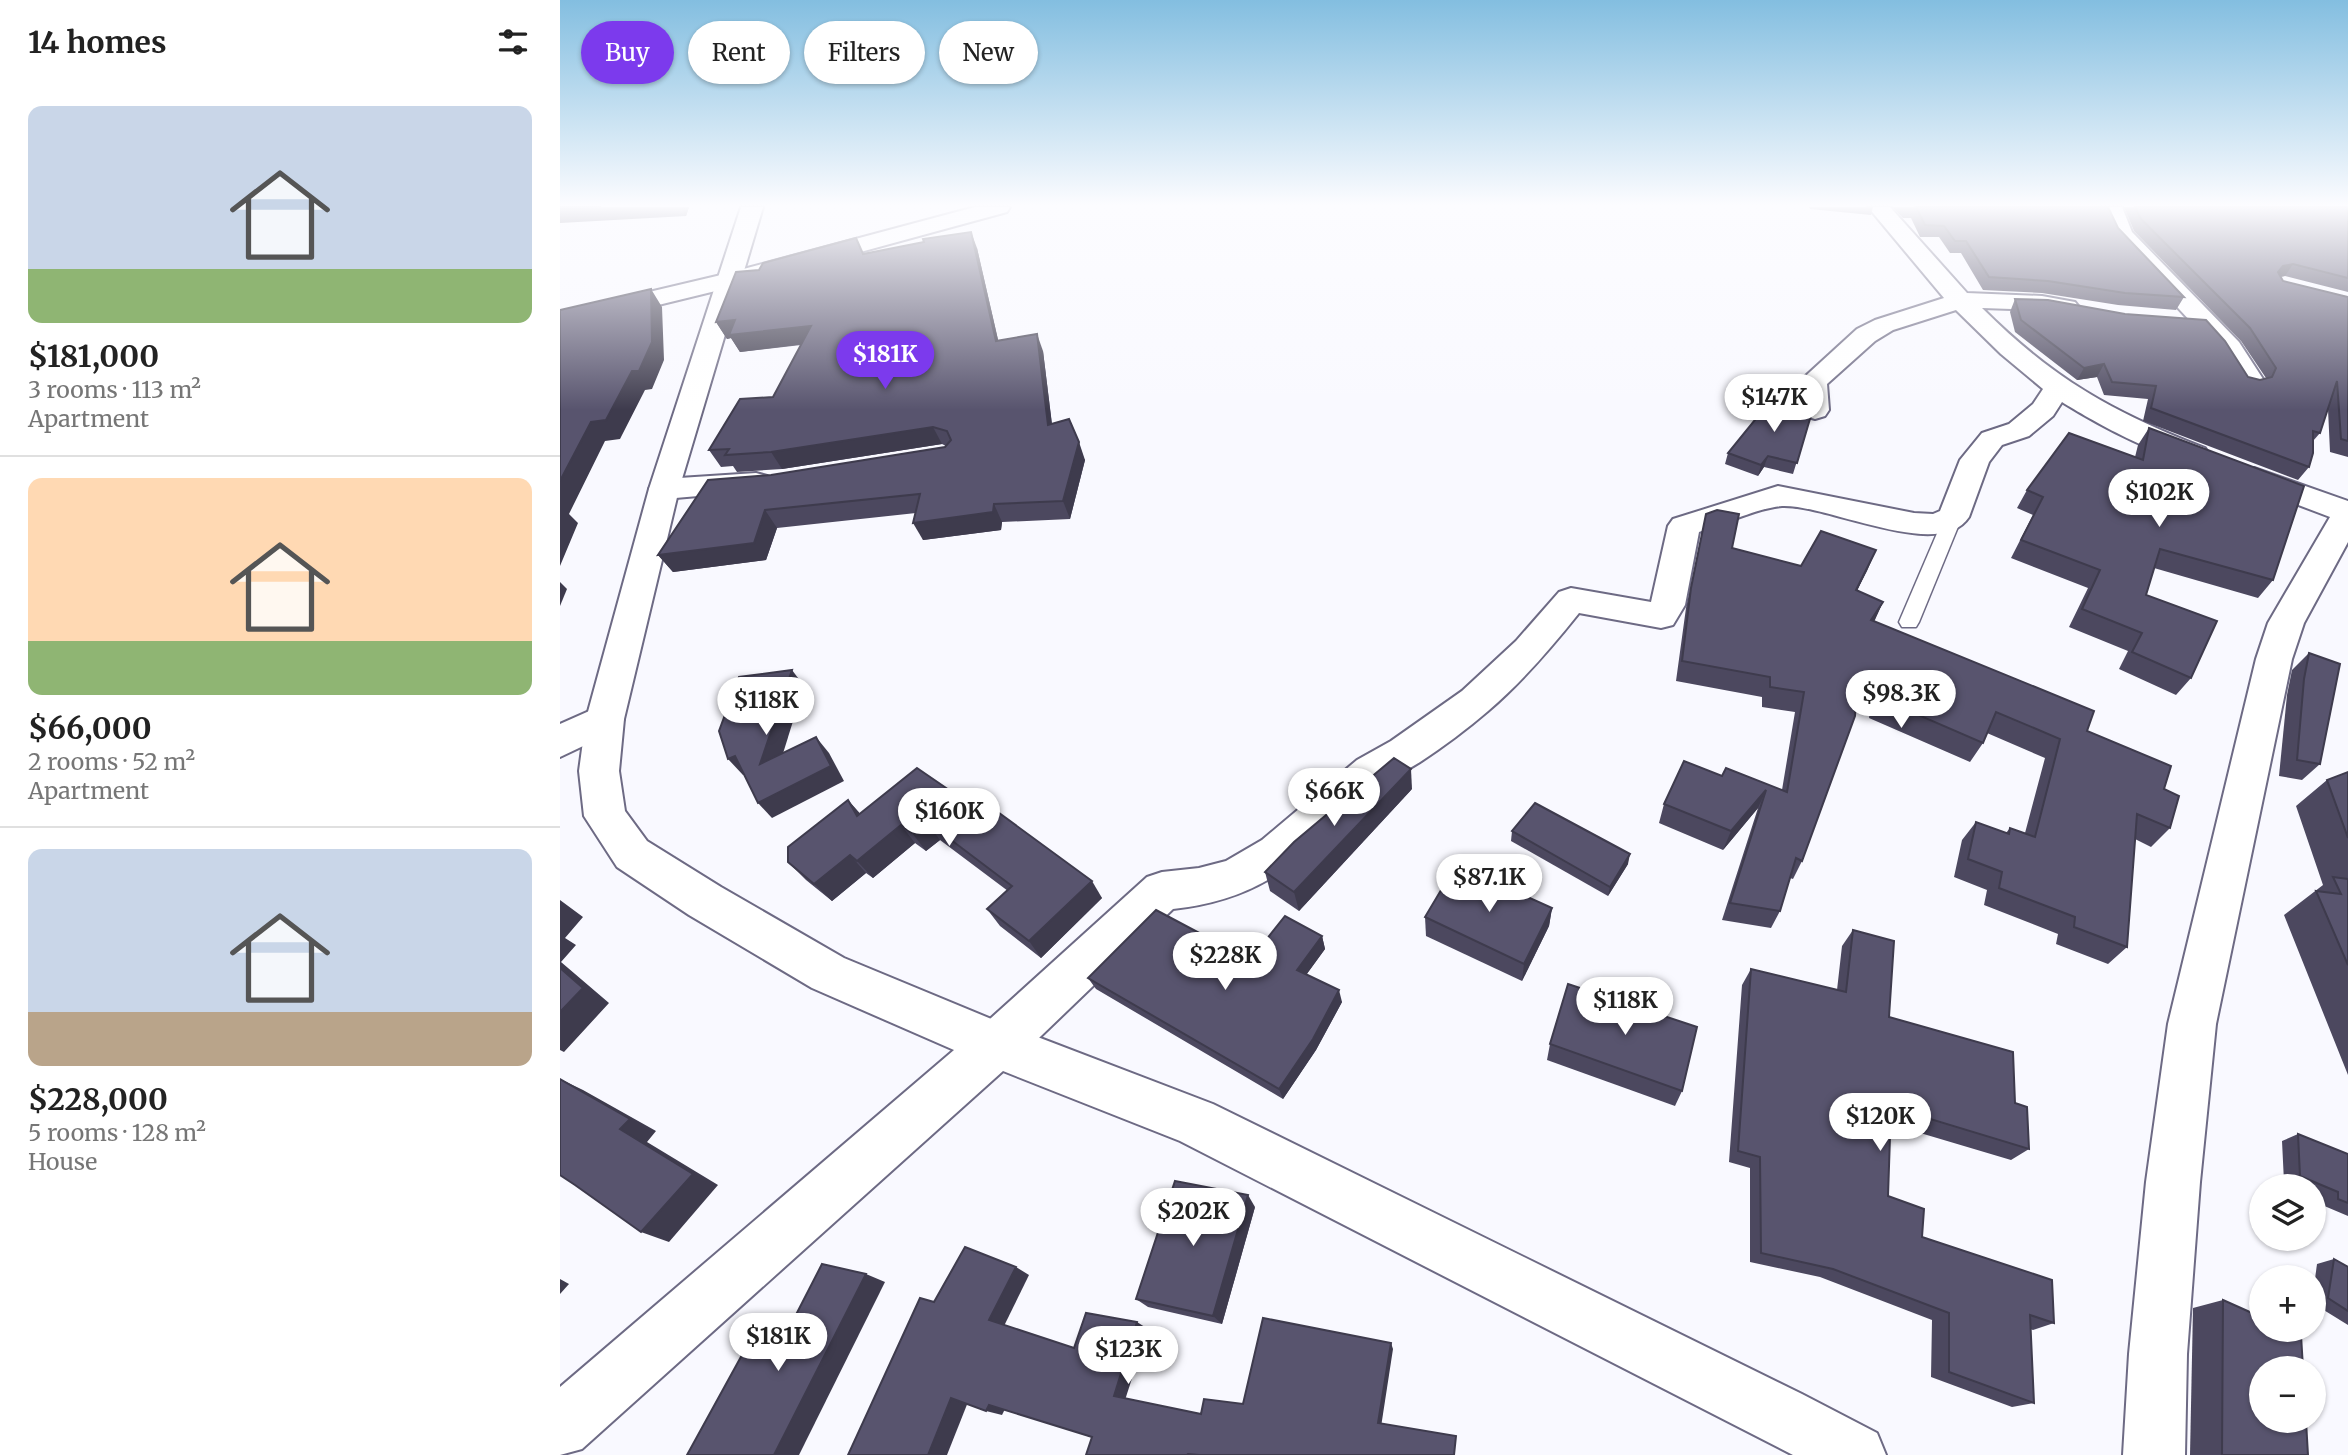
<!DOCTYPE html>
<html lang="en">
<head>
<meta charset="utf-8">
<style>
	body { margin:0; font-family:Merriweather,serif; background:#f2f2f2; color:#222; height:100vh; display:flex; flex-direction:column; font-size:26px; white-space:nowrap }
	* { box-sizing:border-box; margin:0 }
	p { font-size:23px; color:#767676 }
	.icon { flex:none; width:38px; height:38px; fill:none; stroke:currentColor; stroke-width:2; stroke-linecap:round; stroke-linejoin:round }
	.map { position:relative; flex:1; overflow:hidden }
	.details { display:flex; flex-direction:column; background:#fff; width:560px }
	.details>* { flex:none }
	.hud { position:absolute; left:21px; top:21px; width:665px; height:63px; display:flex; gap:14px }
	.fabs { position:absolute; left:1689px; top:1174px; display:grid; gap:14px }
	.fabs a { display:grid; place-items:center; width:77px; height:77px; border-radius:50%; background:#fff; box-shadow:0 2px 5px #0004; font-size:35px }
	.price { position:absolute; translate:-50% -60px; padding:0 16px; border-radius:24px; background:#fff; color:#222; font-size:23px; line-height:46px; filter:drop-shadow(0 2px 4px #0008) }
	.price::after { content:''; position:absolute; left:50%; top:42px; width:21px; height:16px; margin-left:-10px; background:inherit; clip-path:polygon(0 0,100% 0,50% 100%) }
	.price.current { background:#7c3aed; color:#fff }
	ul { padding:0; list-style:none }
	li { display:grid; align-content:center; gap:14px; height:371px; padding:0 28px }
	li+li { border-top:2px solid #e0e0e0 }
	li span { display:grid; place-items:center; height:217px; border-radius:14px; color:#555 }
	li>.icon { margin-inline-start:auto }
	span .icon { width:126px; height:126px; fill:#fffc; stroke-width:1 }
	li b { font-size:30px }
	h2 { display:flex; justify-content:space-between; align-items:center; height:84px; padding:0 28px; font-size:30px }
	.tag { padding:0 24px; border-radius:32px; background:#fff; box-shadow:0 2px 5px #0004; font-size:24px; line-height:63px }
	.tag.current { background:#7c3aed; color:#fff }
	main { display:flex; flex:1; min-height:0 }
	.map>svg:first-child { display:block }
</style>
</head>
<body>
<main>
<section class="details">
<h2>14 homes<svg class="icon" aria-label="filters" viewBox="0 0 24 24"><path d="M4 7h16M4 17h16"/><circle cx="9" cy="7" r="2"/><circle cx="15" cy="17" r="2"/></svg></h2>
<ul>
<li><span style="background:linear-gradient(#c9d6e8 75%,#8fb573 0)"><svg class="icon" aria-label="home" viewBox="0 0 24 24"><path d="M3 11l9-7 9 7M6 9v11h12V9"/></svg></span><div><b>$181,000</b><p>3 rooms · 113 m²</p><p>Apartment</p></div></li>
<li><span style="background:linear-gradient(#ffd9b3 75%,#8fb573 0)"><svg class="icon" aria-label="home" viewBox="0 0 24 24"><path d="M3 11l9-7 9 7M6 9v11h12V9"/></svg></span><div><b>$66,000</b><p>2 rooms · 52 m²</p><p>Apartment</p></div></li>
<li><span style="background:linear-gradient(#c9d6e8 75%,#b9a48a 0)"><svg class="icon" aria-label="home" viewBox="0 0 24 24"><path d="M3 11l9-7 9 7M6 9v11h12V9"/></svg></span><div><b>$228,000</b><p>5 rooms · 128 m²</p><p>House</p></div></li>
</ul>
</section>
<div class="map">
<svg width="1788" height="1455" viewBox="0 0 1788 1455">
	<rect width="100%" height="100%" fill="#f9f9ff"/>
	<g fill="none" stroke-linecap="round" stroke-linejoin="round">
		<g stroke="#6d6a84" stroke-width="3">
			<path id="lane" d="M1393,511L1402,517L1359,622L1356,627H1342L1339,622L1384,517Z"/>
		</g>
		<g stroke="#6d6a84" stroke-width="4">
			<g id="street">
				<path d="M415,207H450L447,212L176,286L0,329V313L161,275Z"/>
				<path d="M1308,207H1330L1407,293L1482,296L1515,302L1519,307L1515,312L1506,315L1482,310L1422,308C1492,378 1553,413 1645,448L1649,454L1645,460C1614,468 1531,420 1502,402L1493,416L1469,436L1442,445L1429,462L1409,517C1380,562 1267,504 1222,506C1201,507 1161,525 1139,532L1125,605L1113,625L1101,628L1019,613C991,648 962,682 928,711C907,729 883,747 860,762C848,770 834,775 823,784C747,846 720,897 613,909L454,1062L437,1069L420,1062L413,1045L420,1028L587,877L602,872L639,868L666,861L702,840L797,760L831,741L902,691L956,641L999,592L1011,588L1091,602L1108,526L1113,519L1218,486L1354,513L1373,514L1380,511L1400,460L1422,433L1449,424L1473,404L1483,389L1441,354L1396,310L1333,330L1315,341L1267,384L1269,410L1265,416L1255,419L1245,416L1241,410L1239,382L1297,329L1315,320L1384,298Z"/>
				<path d="M1540,207H1562L1572,232L1679,342L1705,382L1701,388L1691,390L1681,388L1659,352L1554,239Z"/>
				<path d="M1694,468L1788,501V542L1744,623L1732,659L1656,1024L1640,1182L1627,1354L1625,1455H1563L1569,1354L1586,1182L1608,1024L1696,659L1708,623L1770,517L1683,484L1679,477L1683,470Z"/>
				<path d="M196,473L207,476L211,483L207,490L104,499L93,496L89,489L93,482L104,479Z"/>
				<path d="M45,704L59,709L64,719L59,729L0,757V724Z"/>
			</g>
		</g>
		<g stroke="#6d6a84" stroke-width="4">
			<path id="secondary" d="M181,207H203L119,489L64,719L59,771L65,811L87,841L161,887L284,958L441,1023L653,1104L1242,1394L1317,1433L1326,1455H1233L620,1141L443,1071L22,1449L0,1455V1387L394,1050L252,988L129,915L57,867L24,816L19,771L26,719L89,489Z"/>
		</g>
		<use href="#lane" fill="#fff" fill-rule="evenodd"/>
		<use href="#street" fill="#fff" fill-rule="evenodd"/>
		<use href="#secondary" fill="#fff" fill-rule="evenodd"/>
	</g>
	<g fill="#4c485f">
		<path d="M0,207H129L126,216L0,223Z"/>
		<path d="M1249,207H1313L1311,215L1250,209Z"/>
		<path d="M1332,207H1548L1558,228L1624,297L1616,310L1558,305L1482,293L1423,290L1401,253H1390L1379,237H1360L1351,218H1343Z"/>
		<path d="M1564,207H1788V292L1725,276L1720,277L1723,281L1788,297V457L1770,452L1768,409L1760,433L1753,441L1749,467L1738,480L1583,421L1588,399L1544,395L1537,377L1517,380L1455,332L1450,312L1455,299L1688,377L1700,380L1706,378L1681,341L1574,231Z"/>
		<path d="M417,248L438,340L483,351L492,424L525,460L510,519L442,522L441,530L363,540L356,513L217,528L206,560L113,572L98,555L211,475L385,447L386,446L382,444L222,469L177,472L173,466L161,467L149,450L213,397L241,345L180,352L171,338L167,339L156,322L199,270L303,254Z"/>
		<path d="M1252,412L1233,474L1204,467L1198,476L1165,464L1168,453Z"/>
		<path d="M1589,428L1713,580L1698,598L1594,568L1586,595L1631,678L1616,695L1559,669L1568,651L1509,627L1528,588L1451,558L1473,515L1457,508L1467,490L1575,457L1578,445Z"/>
		<path d="M1146,514L1172,548L1241,566L1316,550L1297,591L1323,602L1314,621L1527,731L1604,789L1610,828L1591,847L1575,839L1567,947L1548,964L1496,944L1498,934L1424,905L1427,890L1394,877L1402,840L1416,822L1446,833L1450,828L1465,833L1485,758L1427,733L1423,743L1410,762L1309,718L1311,698L1301,696L1296,707L1242,861L1233,879L1230,878L1220,911L1211,928L1162,920L1198,808L1163,850L1099,823L1104,804L1162,776L1222,790L1235,712L1202,707V697L1116,681L1126,608Z"/>
		<path d="M1749,653L1760,764L1742,780L1719,776L1727,695L1732,670Z"/>
		<path d="M357,768L542,898L481,958L440,926L427,909L448,891L380,840L366,851L355,843L313,878L306,873L272,901L246,880L228,862L288,800L300,814Z"/>
		<path d="M1788,772V1075L1724,915L1763,885L1736,806L1767,780Z"/>
		<path d="M852,789L739,911L710,891L705,872Z"/>
		<path d="M952,831L1068,864L1048,896L951,841Z"/>
		<path d="M992,908L989,926L962,981L866,936L865,917Z"/>
		<path d="M1293,930L1329,1017L1455,1103L1469,1149L1451,1160L1330,1124L1328,1196L1362,1237L1494,1323L1473,1330L1470,1329L1474,1403L1452,1407L1371,1377L1372,1320L1260,1277L1190,1262V1168L1169,1162L1182,985L1191,969L1277,990L1282,946Z"/>
		<path d="M762,936L765,949L746,975L782,1002L756,1050L723,1099L536,989L528,978L690,960Z"/>
		<path d="M990,1044L1122,1091L1115,1106L987,1060Z"/>
		<path d="M1738,1134L1788,1154V1216L1762,1205V1198L1754,1195V1186H1735L1724,1182L1722,1141Z"/>
		<path d="M695,1207L662,1324L588,1307L576,1299Z"/>
		<path d="M1774,1259L1788,1267V1325L1754,1304V1286L1757,1264Z"/>
		<path d="M1663,1300L1748,1455H1630L1633,1308Z"/>
	</g>
	<g fill="#3e3b4d">
		<path d="M121,207H129L126,216Z"/>
		<path d="M411,232L417,248L442,357L436,341Z"/>
		<path d="M1733,264L1725,276L1714,278L1723,266Z"/>
		<path d="M91,289L102,307L104,360L92,389L85,390L60,439L45,441L9,514L18,523L0,566V481Z"/>
		<path d="M175,320L251,326L260,342L180,352L171,338L167,339L156,322Z"/>
		<path d="M477,334L483,351L494,442L488,425Z"/>
		<path d="M1544,364L1537,377L1517,380L1524,368Z"/>
		<path d="M373,427L382,444L222,469L211,452Z"/>
		<path d="M519,442L525,460L510,519L503,501Z"/>
		<path d="M1208,456L1204,467L1198,476L1201,465Z"/>
		<path d="M434,504L442,522L441,530L363,540L353,523Z"/>
		<path d="M205,510L217,528L206,560L113,572L98,555Z"/>
		<path d="M1316,550L1307,571L1287,610L1296,590Z"/>
		<path d="M0,582L7,589L0,606Z"/>
		<path d="M1323,602L1314,622L1311,620Z"/>
		<path d="M232,670L244,686L215,779L200,764Z"/>
		<path d="M256,737L269,753L284,781L212,818L198,803Z"/>
		<path d="M175,756L190,771L183,775L168,759Z"/>
		<path d="M851,769L852,789L739,911L734,892Z"/>
		<path d="M1206,790L1198,808L1163,850L1171,831Z"/>
		<path d="M288,800L304,818L297,816Z"/>
		<path d="M366,821L380,840L366,851L352,833Z"/>
		<path d="M341,825L355,843L313,878L297,861Z"/>
		<path d="M1070,854L1068,864L1048,896L1050,887Z"/>
		<path d="M290,855L306,873L272,901L254,884Z"/>
		<path d="M532,881L542,898L481,958L469,941Z"/>
		<path d="M0,900L23,917L5,938L16,945L1,962L49,1003L4,1052L0,1050Z"/>
		<path d="M992,908L989,926L962,981L964,964Z"/>
		<path d="M762,936L765,949L741,982L737,970Z"/>
		<path d="M779,990L782,1002L756,1050L723,1099L719,1089Z"/>
		<path d="M0,1079L23,1090L96,1131L87,1142L158,1185L109,1242L81,1232L60,1129Z"/>
		<path d="M688,1195L695,1207L662,1324L653,1316Z"/>
		<path d="M456,1267L469,1275L444,1326L429,1320Z"/>
		<path d="M306,1274L325,1282L239,1455H214Z"/>
		<path d="M0,1279L9,1284L0,1294Z"/>
		<path d="M577,1322L588,1329L565,1400L554,1396Z"/>
		<path d="M831,1343L833,1349L821,1427L818,1423Z"/>
		<path d="M391,1398L408,1402L387,1455H368Z"/>
		<path d="M429,1405L445,1409L442,1415L426,1411Z"/>
	</g>
	<g fill="#58546e" stroke="#3e3b4d" stroke-width="2">
		<path d="M0,207H41L0,209Z"/>
		<path d="M1356,207H1548L1558,228L1624,297L1565,293L1488,281L1429,277L1406,241H1395L1384,226L1365,225Z"/>
		<path d="M1575,207H1788V278L1733,264L1723,266L1718,272L1723,281L1788,297V441L1781,439L1777,381L1760,433L1753,431V453L1749,467L1591,408L1596,386L1552,382L1544,364L1524,368L1461,320L1455,299L1488,300L1565,314L1646,320L1665,341L1688,377L1700,380L1712,377L1716,368L1690,328L1581,219Z"/>
		<path d="M411,232L436,341L477,334L488,425L509,419L519,442L503,501L434,504L433,512L353,523L360,494L205,510L194,543L98,555L148,480L211,475L385,447L391,440L387,431L373,427L211,452L165,455L169,449L149,450L180,399L213,397L251,326L169,335L175,320L156,322L176,272L199,270L203,263L296,238L303,254L364,242L363,239Z"/>
		<path d="M91,289L92,342L79,371H72L46,420L31,422L0,481V310Z"/>
		<path d="M1212,399L1252,412L1237,463L1208,456L1201,465L1168,453Z"/>
		<path d="M1589,428L1744,486L1713,580L1600,549L1586,595L1657,621L1631,678L1572,652L1582,633L1522,609L1540,570L1461,540L1483,497L1467,490L1509,433L1583,460Z"/>
		<path d="M1157,510L1179,514L1172,548L1241,566L1261,531L1316,550L1296,590L1323,602L1311,620L1534,711L1527,731L1611,766L1604,789L1619,796L1610,828L1577,814L1567,947L1514,927L1515,917L1439,888L1442,872L1408,859L1416,822L1449,834L1450,828L1475,837L1500,739L1436,712L1423,743L1319,698L1322,679L1309,676L1303,691L1297,689L1295,716L1242,861L1236,858L1220,911L1170,903L1206,790L1171,831L1104,804L1124,761L1162,776L1166,768L1227,792L1244,692L1210,687V677L1122,661L1131,588L1146,514Z"/>
		<path d="M1749,653L1780,664L1760,764L1737,760L1744,679Z"/>
		<path d="M232,670L200,764L256,737L271,766L198,803L175,756L168,759L159,731L179,677Z"/>
		<path d="M834,758L851,769L734,892L705,872L734,842Z"/>
		<path d="M357,768L427,816L435,810L532,881L469,941L427,909L452,886L366,821L352,833L341,825L297,861L290,855L254,884L228,862V847L288,800L297,816Z"/>
		<path d="M1788,772V838L1767,780Z"/>
		<path d="M975,803L1070,854L1050,887L952,831Z"/>
		<path d="M896,865L992,908L964,964L865,917Z"/>
		<path d="M1773,877L1788,879V965L1756,891L1781,894Z"/>
		<path d="M596,910L690,960L725,916L762,936L737,970L779,990L753,1039L719,1089L528,978Z"/>
		<path d="M1293,930L1334,941L1329,1017L1453,1052L1455,1103L1467,1107L1469,1149L1331,1107L1328,1196L1364,1209L1362,1237L1492,1280L1494,1323L1470,1315L1474,1403L1389,1372V1313L1273,1269L1201,1253L1200,1157L1178,1151L1191,969L1286,992Z"/>
		<path d="M0,968L23,988L0,1012Z"/>
		<path d="M1008,984L1137,1027L1122,1091L990,1044Z"/>
		<path d="M0,1079L70,1119L60,1129L133,1174L81,1232L15,1185L0,1175Z"/>
		<path d="M1738,1134L1788,1154V1203L1778,1199V1192L1740,1176Z"/>
		<path d="M615,1181L688,1195L653,1316L576,1299Z"/>
		<path d="M405,1247L456,1267L429,1320L514,1348L526,1313L577,1322L554,1396L641,1414L644,1399L683,1404L703,1318L831,1343L818,1423L896,1436L894,1455H639L628,1454L627,1455H526L532,1437L429,1405L426,1411L391,1398L368,1455H288L360,1298L374,1302Z"/>
		<path d="M1774,1259L1788,1267V1311L1768,1298Z"/>
		<path d="M262,1264L306,1274L214,1455H127L193,1335L222,1342Z"/>
		<path d="M1663,1300L1701,1317V1330H1730L1741,1335L1743,1368H1701V1421H1746L1748,1455H1662Z"/>
	</g>
	<linearGradient id="sky" x2="0" y2="1"><stop stop-color="#83bee0"/><stop offset="0.5" stop-color="#fcfcff"/><stop offset="1" stop-color="#fcfcff" stop-opacity="0"/></linearGradient>
	<rect width="1788" height="410" fill="url(#sky)"/>
</svg>
<div class="fabs">
<a><svg class="icon" aria-label="layers" viewBox="0 0 24 24"><path d="M12 4l9 5-9 5-9-5zM3 14l9 5 9-5"/></svg></a>
<a>+</a>
<a>−</a>
</div>
<b class="price current" style="left:325px;top:391px">$181K</b>
<b class="price" style="left:1214px;top:434px">$147K</b>
<b class="price" style="left:1599px;top:529px">$102K</b>
<b class="price" style="left:1341px;top:730px">$98.3K</b>
<b class="price" style="left:206px;top:737px">$118K</b>
<b class="price" style="left:774px;top:828px">$66K</b>
<b class="price" style="left:389px;top:848px">$160K</b>
<b class="price" style="left:929px;top:914px">$87.1K</b>
<b class="price" style="left:665px;top:992px">$228K</b>
<b class="price" style="left:1065px;top:1037px">$118K</b>
<b class="price" style="left:1320px;top:1153px">$120K</b>
<b class="price" style="left:633px;top:1248px">$202K</b>
<b class="price" style="left:218px;top:1373px">$181K</b>
<b class="price" style="left:568px;top:1386px">$123K</b>
<div class="hud">
<a class="tag current">Buy</a>
<a class="tag">Rent</a>
<a class="tag">Filters</a>
<a class="tag">New</a>
</div>
</div>
</main>
</body>
</html>
